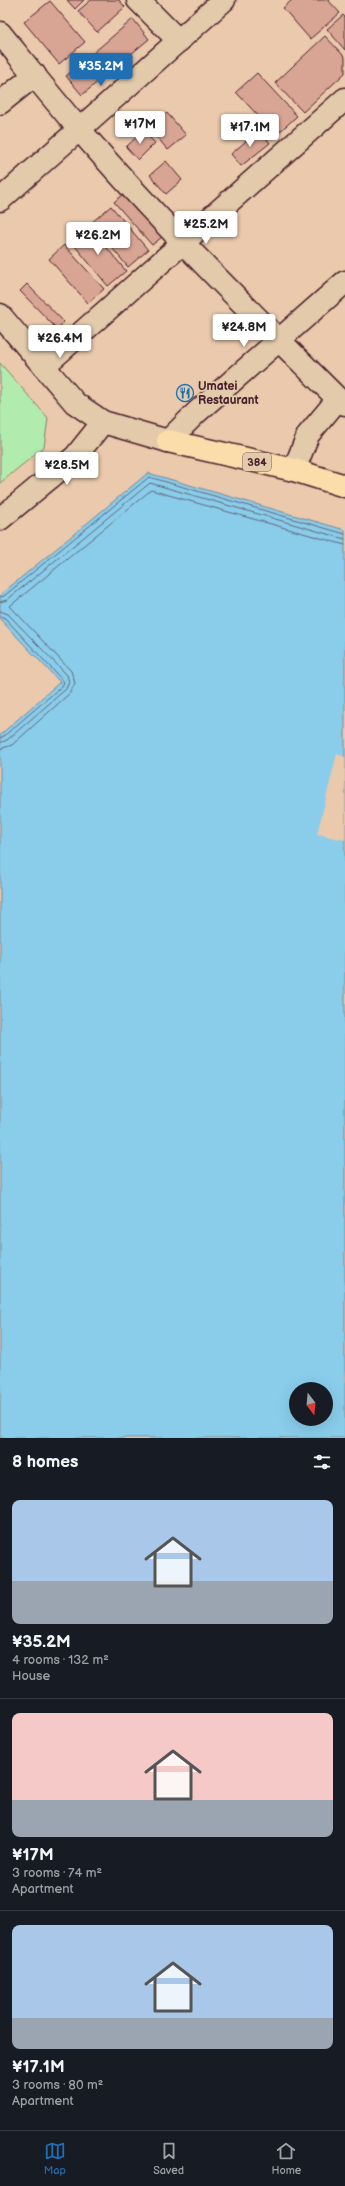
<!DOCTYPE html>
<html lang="en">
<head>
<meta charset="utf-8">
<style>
	body { margin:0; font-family:"Balsamiq Sans",sans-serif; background:#20242c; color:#f1f3f6; height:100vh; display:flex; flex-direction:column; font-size:15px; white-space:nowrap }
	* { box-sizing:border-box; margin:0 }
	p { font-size:13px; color:#9ea1a6 }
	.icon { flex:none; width:22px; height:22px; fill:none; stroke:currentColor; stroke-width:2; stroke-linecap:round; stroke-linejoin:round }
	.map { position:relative; height:1438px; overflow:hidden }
	.panel { display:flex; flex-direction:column; background:#171b24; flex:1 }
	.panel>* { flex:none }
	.needle { width:26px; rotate:164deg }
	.tools { position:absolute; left:289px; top:1382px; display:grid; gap:8px }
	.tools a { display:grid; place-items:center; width:44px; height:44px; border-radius:50%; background:#171b24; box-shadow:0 4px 16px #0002; font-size:20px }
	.price { position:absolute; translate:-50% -34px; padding:0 9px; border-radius:4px; background:#fff; color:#222; font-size:13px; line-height:26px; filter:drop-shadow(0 1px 2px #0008) }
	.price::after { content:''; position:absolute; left:50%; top:24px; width:12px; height:9px; margin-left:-6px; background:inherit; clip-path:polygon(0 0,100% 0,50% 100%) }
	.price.active { background:#1f6fb2; color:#fff }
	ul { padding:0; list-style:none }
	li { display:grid; align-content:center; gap:8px; height:212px; padding:0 12px }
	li+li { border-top:1px solid #363941 }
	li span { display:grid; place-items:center; height:124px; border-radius:8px; color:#555 }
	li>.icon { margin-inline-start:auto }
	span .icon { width:72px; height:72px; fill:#fffc; stroke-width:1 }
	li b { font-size:17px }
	h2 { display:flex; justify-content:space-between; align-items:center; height:48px; padding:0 12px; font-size:17px }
	.tab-bar { display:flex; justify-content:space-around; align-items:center; height:56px; border-top:1px solid #363941; background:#171b24; font-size:11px; color:#9ea1a6 }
	.tab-bar a { display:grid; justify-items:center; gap:2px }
	.tab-bar .active { color:#1f6fb2 }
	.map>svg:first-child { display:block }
</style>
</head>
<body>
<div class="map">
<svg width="345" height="1438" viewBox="0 0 345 1438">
	<rect width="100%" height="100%" fill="#eac9ac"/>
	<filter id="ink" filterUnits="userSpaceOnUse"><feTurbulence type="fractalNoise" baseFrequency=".025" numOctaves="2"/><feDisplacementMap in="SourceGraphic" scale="8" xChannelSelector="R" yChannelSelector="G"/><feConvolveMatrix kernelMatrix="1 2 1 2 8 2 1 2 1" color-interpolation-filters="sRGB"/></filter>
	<g filter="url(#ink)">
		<path fill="#b2ebae" stroke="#7e856c" d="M0,363L48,418L44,447L0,483Z"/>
		<path fill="#89cdeb" stroke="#70879e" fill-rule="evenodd" d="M148,473L345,530V1438H0V735L60,682L0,619V595ZM296,1389H326V1419H296Z"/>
		<path fill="#eac9ac" d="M337,754L345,757V840L317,834Z"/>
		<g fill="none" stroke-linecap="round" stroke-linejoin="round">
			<g stroke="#636578" stroke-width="1">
				<path d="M0,597L4,596L149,477L345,534"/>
				<path d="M0,602L7,600L150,483L345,539"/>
				<path d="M0,611L8,614L67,675L69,682L66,689L7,740L0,743"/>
				<path d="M0,616L5,618L64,682L62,686L4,736L0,738"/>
				<path d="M0,749L12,745L70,693L75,683L71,671L10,606L151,490L345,545"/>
			</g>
		</g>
		<g fill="#d8a595" stroke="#4a1f2b">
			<path d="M67,0H84L75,9Z"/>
			<path d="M91,0H119L125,7L97,32L78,11Z"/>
			<path d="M292,0H328L340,13L310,39L283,8Z"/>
			<path d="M50,1L85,42L59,64L24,22Z"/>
			<path d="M343,15L345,17V50L327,29Z"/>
			<path d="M133,19L149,39L82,95L66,76Z"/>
			<path d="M325,36L345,57V73L303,112L275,83Z"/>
			<path d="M257,73L297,116L276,135L236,92Z"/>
			<path d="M167,113L186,135L168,150L149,128Z"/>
			<path d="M259,130L270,143L241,166L231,154Z"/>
			<path d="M143,131L155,143L138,160L126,147Z"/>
			<path d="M166,161L182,180L166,194L150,175Z"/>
			<path d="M129,189L167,233L152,245L114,202Z"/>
			<path d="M111,206L148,250L128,267L91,223Z"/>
			<path d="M88,225L126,271L108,286L70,240Z"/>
			<path d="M64,245L104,289L88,303L49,259Z"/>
			<path d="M27,284L64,322L57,329L20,291Z"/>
		</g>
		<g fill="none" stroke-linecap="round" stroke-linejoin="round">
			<g stroke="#4a1f2b" stroke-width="25">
				<g id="street">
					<path d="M138,0L179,41"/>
					<path d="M0,33C26,65 52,98 79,129C160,223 250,311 338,399L345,404"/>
					<path d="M0,103L35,75"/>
					<path d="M44,366L345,99"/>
					<path d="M168,441L197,412L345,282"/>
					<path d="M294,470L308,435L338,399"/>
					<path d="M0,519L75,457L103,422"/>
				</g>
			</g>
			<g stroke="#4a1f2b" stroke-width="25">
				<g id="secondary">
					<path d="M0,200L224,0"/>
					<path d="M0,315L75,403L103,422L168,441"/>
				</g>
			</g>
			<g stroke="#4a1f2b" stroke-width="25">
				<path id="highway" d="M168,441L294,470L345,486"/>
			</g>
			<use href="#street" stroke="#e2caab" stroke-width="22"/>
			<use href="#secondary" stroke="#e2caab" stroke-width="22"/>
			<use href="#highway" stroke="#faddab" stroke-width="22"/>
		</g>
	</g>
	<defs>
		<g id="restaurant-ring" transform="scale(0.9)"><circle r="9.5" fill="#e2caab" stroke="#1f6fb2" stroke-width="1.5"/><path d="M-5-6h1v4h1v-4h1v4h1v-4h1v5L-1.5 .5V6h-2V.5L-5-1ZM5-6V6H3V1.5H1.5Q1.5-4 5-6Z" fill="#1f6fb2"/></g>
	</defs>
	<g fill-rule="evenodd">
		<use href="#restaurant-ring" x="185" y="393"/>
	</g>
	<g text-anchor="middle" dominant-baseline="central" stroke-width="3.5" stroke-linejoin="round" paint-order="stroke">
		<rect fill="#e2caab" stroke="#785251" stroke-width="1" x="243" y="453" width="28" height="18" rx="3"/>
		<g font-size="11" font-weight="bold" fill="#4a1f2b">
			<text x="257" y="462">384</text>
		</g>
		<g font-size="12" font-weight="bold" fill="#4a1f2b" stroke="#e2caab" text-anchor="start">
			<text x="198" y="386">Umatei<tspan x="198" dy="14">Restaurant</tspan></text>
		</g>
	</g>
</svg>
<div class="tools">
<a><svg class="needle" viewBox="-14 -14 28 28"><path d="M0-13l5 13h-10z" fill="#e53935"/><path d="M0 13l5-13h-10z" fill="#9ea1a6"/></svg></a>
</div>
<b class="price active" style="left:101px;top:87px">¥35.2M</b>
<b class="price" style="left:140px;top:145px">¥17M</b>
<b class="price" style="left:250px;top:148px">¥17.1M</b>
<b class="price" style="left:206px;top:245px">¥25.2M</b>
<b class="price" style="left:98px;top:256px">¥26.2M</b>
<b class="price" style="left:244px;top:348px">¥24.8M</b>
<b class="price" style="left:60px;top:359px">¥26.4M</b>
<b class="price" style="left:67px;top:486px">¥28.5M</b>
</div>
<section class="panel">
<h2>8 homes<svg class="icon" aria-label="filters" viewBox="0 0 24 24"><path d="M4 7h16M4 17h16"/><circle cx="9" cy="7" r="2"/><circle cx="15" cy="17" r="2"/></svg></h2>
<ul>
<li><span style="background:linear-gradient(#a9c7e8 65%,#9aa5b1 0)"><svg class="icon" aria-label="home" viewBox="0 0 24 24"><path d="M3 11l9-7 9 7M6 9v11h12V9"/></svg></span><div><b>¥35.2M</b><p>4 rooms · 132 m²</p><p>House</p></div></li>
<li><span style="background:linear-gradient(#f6c9c9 70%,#9aa5b1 0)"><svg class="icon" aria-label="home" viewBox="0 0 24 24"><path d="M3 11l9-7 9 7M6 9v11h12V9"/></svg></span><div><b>¥17M</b><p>3 rooms · 74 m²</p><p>Apartment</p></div></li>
<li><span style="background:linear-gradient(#a9c7e8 75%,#9aa5b1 0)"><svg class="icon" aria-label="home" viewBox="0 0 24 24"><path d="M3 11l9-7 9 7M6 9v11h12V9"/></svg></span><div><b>¥17.1M</b><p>3 rooms · 80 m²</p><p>Apartment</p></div></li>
</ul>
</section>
<nav class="tab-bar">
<a class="active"><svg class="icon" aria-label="map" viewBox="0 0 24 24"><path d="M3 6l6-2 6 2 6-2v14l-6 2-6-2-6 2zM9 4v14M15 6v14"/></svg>Map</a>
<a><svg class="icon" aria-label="saved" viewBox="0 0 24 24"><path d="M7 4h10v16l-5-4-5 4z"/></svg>Saved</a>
<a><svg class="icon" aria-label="home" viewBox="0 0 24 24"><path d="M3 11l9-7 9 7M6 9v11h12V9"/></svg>Home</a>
</nav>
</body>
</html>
